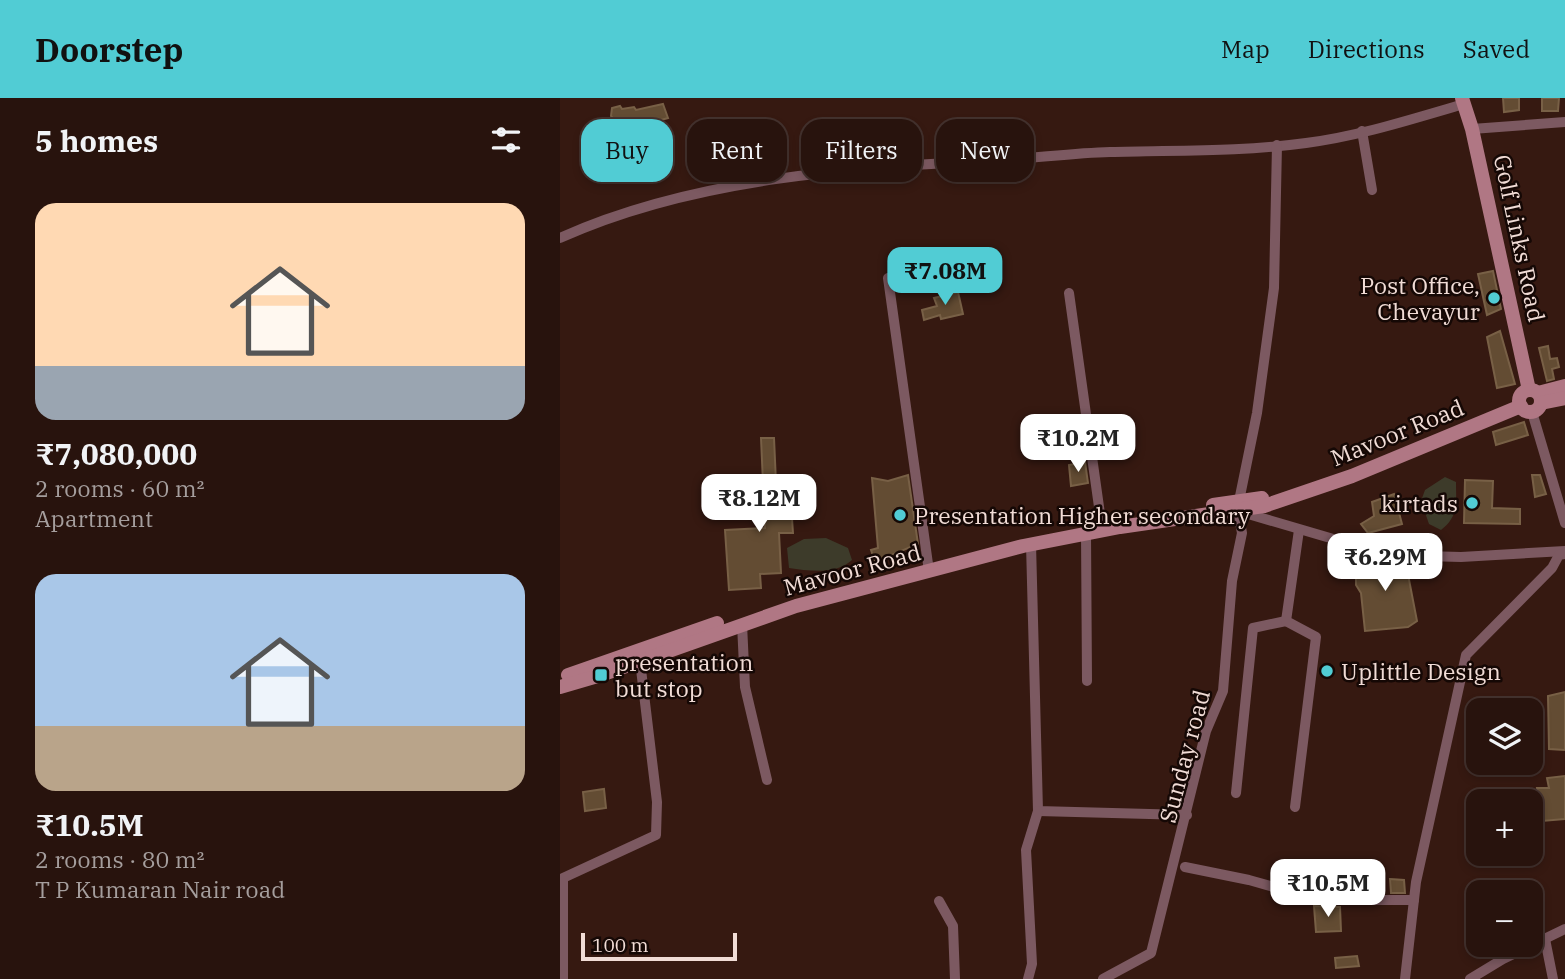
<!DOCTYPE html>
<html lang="en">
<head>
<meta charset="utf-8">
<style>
	body { margin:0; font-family:"IBM Plex Serif",serif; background:#34201b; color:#f1f3f6; height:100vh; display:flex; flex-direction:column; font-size:26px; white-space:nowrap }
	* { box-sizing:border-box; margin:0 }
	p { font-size:23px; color:#a59e9d }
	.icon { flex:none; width:38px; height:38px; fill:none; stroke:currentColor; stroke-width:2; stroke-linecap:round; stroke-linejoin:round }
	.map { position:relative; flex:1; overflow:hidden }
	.details { display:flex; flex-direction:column; background:#28130d; width:560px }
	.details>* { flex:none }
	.banner { position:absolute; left:21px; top:21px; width:665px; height:63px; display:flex; gap:14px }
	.controls { position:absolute; left:906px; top:600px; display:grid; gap:14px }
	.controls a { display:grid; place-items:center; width:77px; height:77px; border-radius:14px; background:#28130d; box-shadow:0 4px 10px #0003,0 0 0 2px #44322e; font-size:35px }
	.scale { position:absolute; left:21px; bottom:18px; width:156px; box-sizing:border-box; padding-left:7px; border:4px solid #f1dcd6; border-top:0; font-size:19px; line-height:24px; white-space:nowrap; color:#f1dcd6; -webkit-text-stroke:5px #150805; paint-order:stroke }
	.price { position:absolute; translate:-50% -60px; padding:0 16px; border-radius:14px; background:#fff; color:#222; font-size:23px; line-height:46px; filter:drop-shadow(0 2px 4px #0008) }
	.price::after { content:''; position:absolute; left:50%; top:42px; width:21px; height:16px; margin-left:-10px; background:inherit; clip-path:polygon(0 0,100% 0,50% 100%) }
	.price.current { background:#51ccd4; color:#111 }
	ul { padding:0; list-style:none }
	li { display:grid; align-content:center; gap:14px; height:371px; padding:0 35px }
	li span { display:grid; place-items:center; height:217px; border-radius:21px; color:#555 }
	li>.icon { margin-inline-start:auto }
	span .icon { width:126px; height:126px; fill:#fffc; stroke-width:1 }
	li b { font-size:30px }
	h2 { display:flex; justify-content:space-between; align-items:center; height:84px; padding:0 35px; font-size:30px }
	.pill { padding:0 24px; border-radius:21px; background:#28130d; box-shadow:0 4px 10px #0003,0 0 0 2px #44322e; font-size:24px; line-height:63px }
	.pill.current { background:#51ccd4; color:#111 }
	header { display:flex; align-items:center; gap:42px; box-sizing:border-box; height:98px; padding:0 35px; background:#51ccd4; color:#111 }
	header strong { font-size:33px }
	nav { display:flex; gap:38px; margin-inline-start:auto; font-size:24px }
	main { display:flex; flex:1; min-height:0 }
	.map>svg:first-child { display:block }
</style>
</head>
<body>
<header>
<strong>Doorstep</strong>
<nav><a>Map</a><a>Directions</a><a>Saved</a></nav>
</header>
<main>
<section class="details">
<h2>5 homes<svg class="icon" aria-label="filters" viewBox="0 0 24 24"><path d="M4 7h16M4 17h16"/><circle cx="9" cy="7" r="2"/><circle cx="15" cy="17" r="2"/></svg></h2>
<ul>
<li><span style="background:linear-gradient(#ffd9b3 75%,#9aa5b1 0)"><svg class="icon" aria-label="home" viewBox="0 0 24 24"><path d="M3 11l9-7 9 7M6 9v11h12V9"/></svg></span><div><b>₹7,080,000</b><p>2 rooms · 60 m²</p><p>Apartment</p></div></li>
<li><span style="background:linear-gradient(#a9c7e8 70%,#b9a48a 0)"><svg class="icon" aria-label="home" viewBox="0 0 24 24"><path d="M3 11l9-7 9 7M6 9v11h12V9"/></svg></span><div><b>₹10.5M</b><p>2 rooms · 80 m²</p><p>T P Kumaran Nair road</p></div></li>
</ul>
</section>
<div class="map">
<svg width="1005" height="881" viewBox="0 0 1005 881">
	<rect width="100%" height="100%" fill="#361911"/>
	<g fill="#3d3b2a">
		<path d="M885,379L896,384C896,405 899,418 881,432L869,426L861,403L865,392Z"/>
		<path d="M266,440L288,450L292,462C276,477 250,473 229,470L227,450L244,441Z"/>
	</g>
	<g fill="#634c33" stroke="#786046" stroke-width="2">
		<path d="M943,0H959V12L944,14Z"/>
		<path d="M982,0H999L998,13H982Z"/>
		<path d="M103,6L108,20L87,26L86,21L60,29L51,18L52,10L60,8L62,11L74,9L76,12Z"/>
		<path d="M933,173L941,211L927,217L918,176Z"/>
		<path d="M398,194L403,216L381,221L380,217L364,222L362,212L377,208L374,200Z"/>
		<path d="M940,233L955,286L937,290L927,239Z"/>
		<path d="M988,248L990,261L997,260L999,269L992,271L994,281L987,283L979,250Z"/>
		<path d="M964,324L968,337L936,347L933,334Z"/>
		<path d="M201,340H214L217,407L231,406L233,435H219L221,475L200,476L201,490L169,492L165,432L205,430Z"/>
		<path d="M525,364L528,385L511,388L509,367Z"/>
		<path d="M348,377L358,446L315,464L311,452L318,450L312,380L328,383Z"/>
		<path d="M972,377H980L986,396L975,399Z"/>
		<path d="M905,382L933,383L932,410L960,411V426L904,425Z"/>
		<path d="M834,396L842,426L808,435L801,426L814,418L812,404Z"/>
		<path d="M796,455L846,466L857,523L848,529L805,533L801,495L796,487Z"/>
		<path d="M1005,594V652L989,651L988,598Z"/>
		<path d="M1005,678V721L982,723L977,690H989L987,680Z"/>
		<path d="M44,691L46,710L25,713L23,694Z"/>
		<path d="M830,781L844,782L845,795H831Z"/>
		<path d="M754,808L780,809L781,833L756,834Z"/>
		<path d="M797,858L799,868L776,870L775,860Z"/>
	</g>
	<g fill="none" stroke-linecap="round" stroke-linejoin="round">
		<g stroke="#7c5961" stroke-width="10">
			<path d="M912,31L1005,24"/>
			<path d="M802,33L812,92"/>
			<path d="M0,140C135,79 293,70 440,62C477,60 513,55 550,54C616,52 680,54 746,45C800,38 852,21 904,6"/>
			<path d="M328,180L368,466"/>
			<path d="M509,195L541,423"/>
			<path d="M972,314L1005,425"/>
			<path d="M679,403L697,315L714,190L717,47"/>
			<path d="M526,435L527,583"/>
			<path d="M471,446L478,713L627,717"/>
			<path d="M182,526L185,589L207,682"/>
			<path d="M676,695L693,530L726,523"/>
			<path d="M735,709L756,539L726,523L739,432"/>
			<path d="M625,769L689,782L760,802H854"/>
			<path d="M379,803L393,828L395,881"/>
			<path d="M985,841L993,881"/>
			<path d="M3,881V780L96,737L97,704L80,563"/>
			<path d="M468,881L472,866L466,752L478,713"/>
			<path d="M543,881L591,855L646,633L663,593L672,483L682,435L678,413L828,457L901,459L1005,453"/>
			<path d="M845,881L856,784L906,557L992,470L999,457L1005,456"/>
			<path d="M910,881L943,861L1005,831"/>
		</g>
		<g stroke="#b07784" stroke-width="14">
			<path d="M902,0L912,31L969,292"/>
			<circle cx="970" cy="303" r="11"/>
			<path d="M978,295L1005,288"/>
			<path d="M981,305L1005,300"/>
			<path d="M653,407L702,400"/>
			<path d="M8,577L157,525"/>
			<path d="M0,589L41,577L236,508L463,448L560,429L704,408L792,378L961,308"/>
		</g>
	</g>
	<g fill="#51ccd4" stroke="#150805" stroke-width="2.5">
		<circle cx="934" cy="200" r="7"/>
		<circle cx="912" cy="405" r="7"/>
		<circle cx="340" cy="417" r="7"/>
		<circle cx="767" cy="573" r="7"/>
		<rect x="34" y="570" width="14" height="14" rx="3.5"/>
	</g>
	<g text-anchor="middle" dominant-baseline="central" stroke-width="5" stroke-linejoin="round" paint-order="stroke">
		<g font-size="23" fill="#f1dcd6" stroke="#150805">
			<text transform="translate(960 140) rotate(78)">Golf Links Road</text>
			<text transform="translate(837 334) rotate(-22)">Mavoor Road</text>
			<text transform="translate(292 471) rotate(-15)">Mavoor Road</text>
			<text transform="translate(624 658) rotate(-75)">Sunday road</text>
		</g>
		<g font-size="23" fill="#f1dcd6" stroke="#150805" text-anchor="start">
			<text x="920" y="187" text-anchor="end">Post Office,<tspan x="920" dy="26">Chevayur</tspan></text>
			<text x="898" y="405" text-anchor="end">kirtads</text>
			<text x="354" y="417">Presentation Higher secondary</text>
			<text x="55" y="564">presentation<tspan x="55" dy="26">but stop</tspan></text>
			<text x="781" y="573">Uplittle Design</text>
		</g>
	</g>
</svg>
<div class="controls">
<a><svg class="icon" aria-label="layers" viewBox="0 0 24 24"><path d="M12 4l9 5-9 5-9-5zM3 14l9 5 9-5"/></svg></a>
<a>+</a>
<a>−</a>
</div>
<div class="scale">100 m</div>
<b class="price current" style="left:385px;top:209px">₹7.08M</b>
<b class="price" style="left:518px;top:376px">₹10.2M</b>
<b class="price" style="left:199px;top:436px">₹8.12M</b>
<b class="price" style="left:825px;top:495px">₹6.29M</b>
<b class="price" style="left:768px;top:821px">₹10.5M</b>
<div class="banner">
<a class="pill current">Buy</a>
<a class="pill">Rent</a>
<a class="pill">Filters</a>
<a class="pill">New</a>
</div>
</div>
</main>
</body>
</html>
